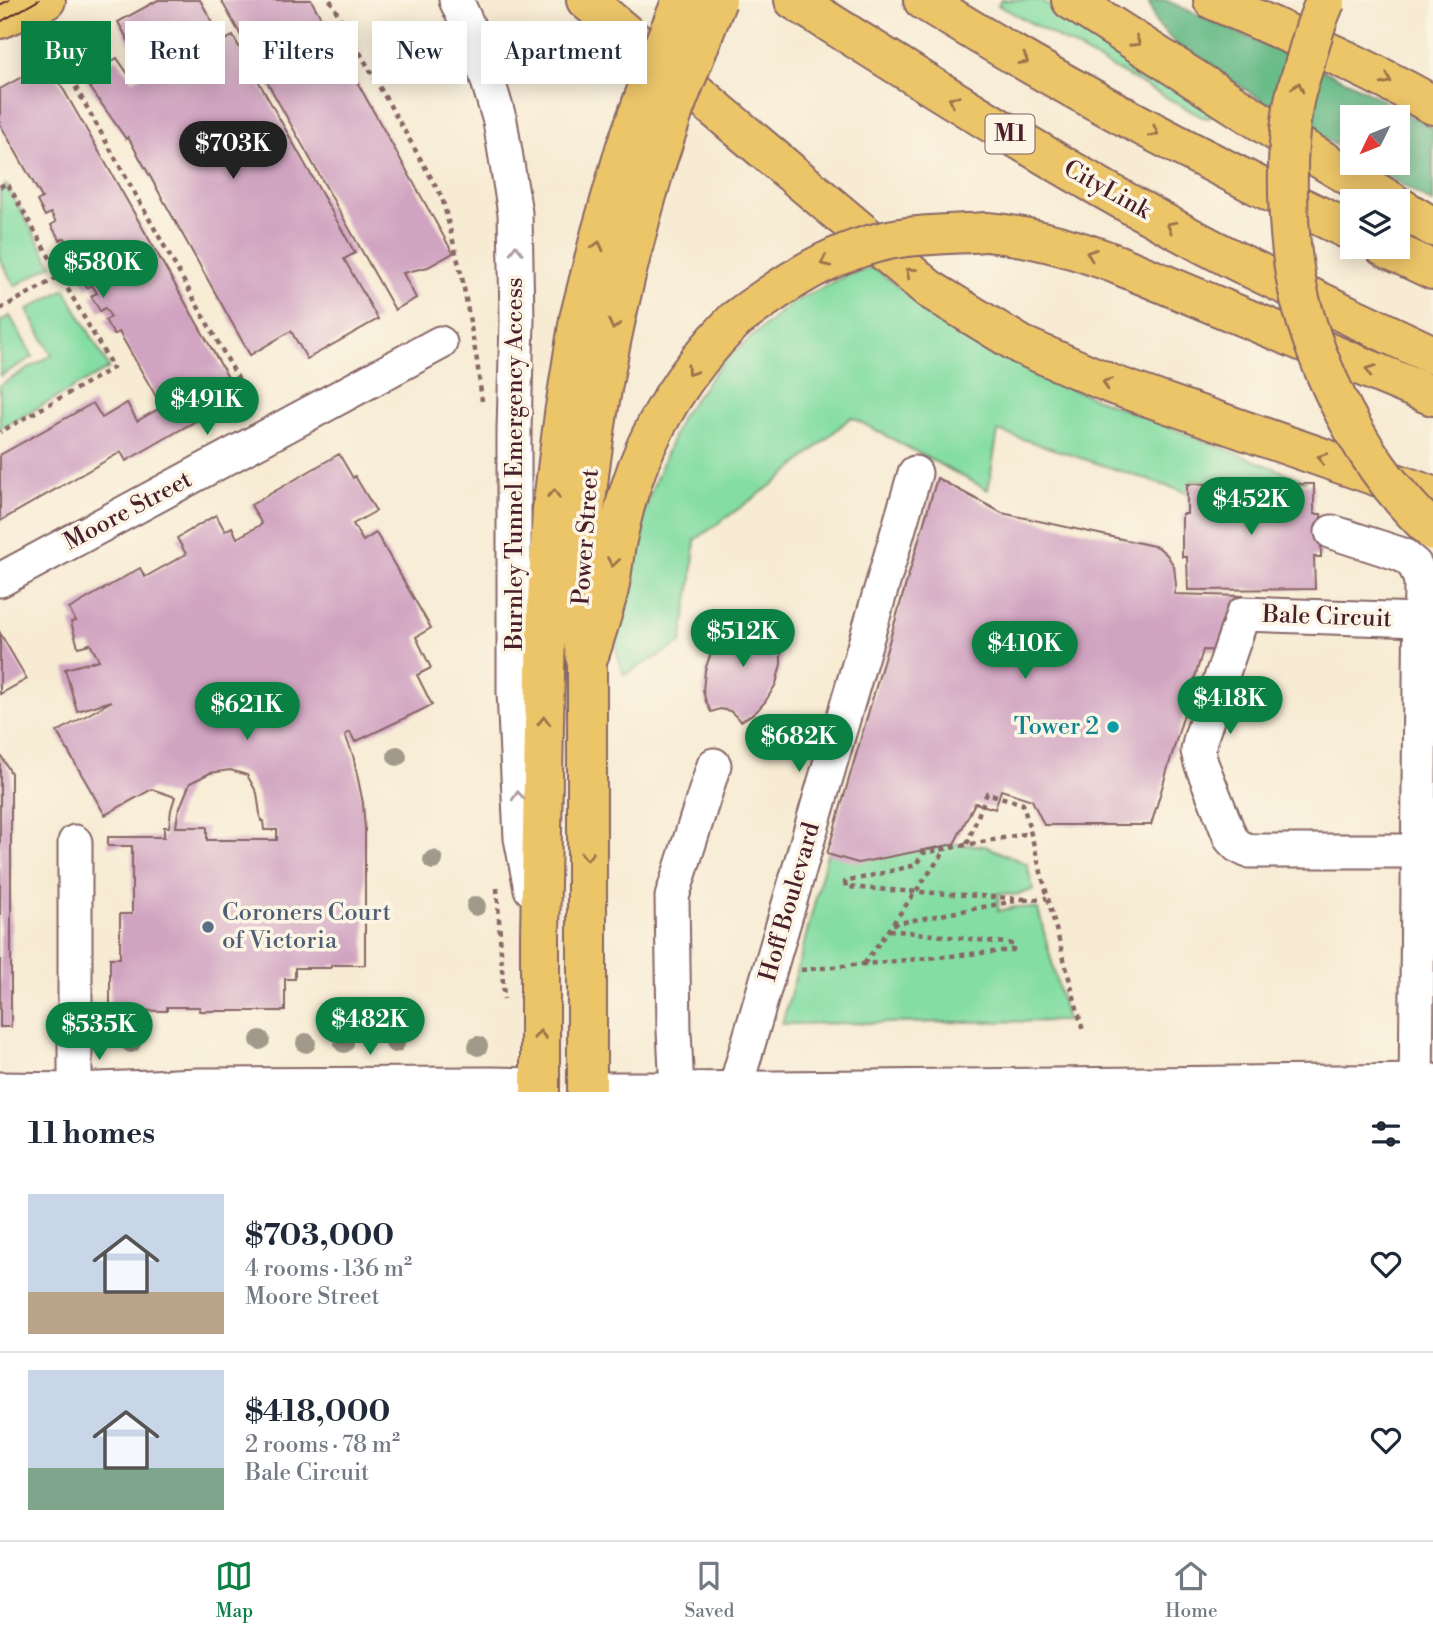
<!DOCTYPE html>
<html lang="en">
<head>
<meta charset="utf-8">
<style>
	body { margin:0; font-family:"Libre Bodoni",serif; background:#f2f2f3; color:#1f2937; height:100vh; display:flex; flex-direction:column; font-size:26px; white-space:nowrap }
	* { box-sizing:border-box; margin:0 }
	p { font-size:23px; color:#747a83 }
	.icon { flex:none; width:38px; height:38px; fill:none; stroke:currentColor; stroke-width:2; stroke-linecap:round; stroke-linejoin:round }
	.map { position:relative; height:1092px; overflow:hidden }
	.details { display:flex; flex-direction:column; background:#fff; flex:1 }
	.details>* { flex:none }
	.guide { position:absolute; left:21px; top:21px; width:700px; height:63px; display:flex; gap:14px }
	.needle { width:46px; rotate:227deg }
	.tools { position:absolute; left:1340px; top:105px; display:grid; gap:14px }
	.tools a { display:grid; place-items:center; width:70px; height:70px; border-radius:0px; background:#fff; box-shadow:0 4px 18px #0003; font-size:35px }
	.price { position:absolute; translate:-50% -60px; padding:0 16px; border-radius:24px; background:#0b8043; color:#fff; font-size:23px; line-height:46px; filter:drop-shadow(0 2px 4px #0008) }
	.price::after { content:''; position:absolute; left:50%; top:42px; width:21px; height:16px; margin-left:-10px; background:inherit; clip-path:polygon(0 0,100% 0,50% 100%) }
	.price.active { background:#222; color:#fff }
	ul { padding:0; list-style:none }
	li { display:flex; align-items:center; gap:21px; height:175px; padding:0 28px }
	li+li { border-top:2px solid #e0e1e3 }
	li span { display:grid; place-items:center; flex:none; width:196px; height:140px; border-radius:0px; color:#555 }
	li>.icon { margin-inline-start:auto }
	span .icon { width:84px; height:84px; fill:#fffc; stroke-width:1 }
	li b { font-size:30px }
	h2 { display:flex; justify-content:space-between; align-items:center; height:84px; padding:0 28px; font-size:30px }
	.pill { padding:0 24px; border-radius:0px; background:#fff; box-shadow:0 4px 18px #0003; font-size:24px; line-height:63px }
	.pill.active { background:#0b8043; color:#fff }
	.tab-bar { display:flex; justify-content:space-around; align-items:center; height:98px; border-top:2px solid #e0e1e3; background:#fff; font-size:19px; color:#747a83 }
	.tab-bar a { display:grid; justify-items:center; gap:4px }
	.tab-bar .active { color:#0b8043 }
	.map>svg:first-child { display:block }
</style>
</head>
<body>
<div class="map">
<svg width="1433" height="1092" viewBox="0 0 1433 1092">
	<rect width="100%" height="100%" fill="#fcf5e5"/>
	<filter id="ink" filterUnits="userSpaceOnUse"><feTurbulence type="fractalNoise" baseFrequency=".0143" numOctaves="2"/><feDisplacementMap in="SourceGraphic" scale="14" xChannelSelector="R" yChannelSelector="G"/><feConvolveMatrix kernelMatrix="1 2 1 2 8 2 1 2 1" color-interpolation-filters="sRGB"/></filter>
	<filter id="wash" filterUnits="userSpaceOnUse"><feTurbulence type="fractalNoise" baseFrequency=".00686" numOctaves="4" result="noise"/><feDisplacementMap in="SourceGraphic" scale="28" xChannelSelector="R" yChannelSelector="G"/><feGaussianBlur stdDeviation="1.57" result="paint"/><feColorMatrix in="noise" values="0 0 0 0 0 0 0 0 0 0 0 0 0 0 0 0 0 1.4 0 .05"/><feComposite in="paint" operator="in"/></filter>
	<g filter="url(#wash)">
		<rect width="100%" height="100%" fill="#f7ebd3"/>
		<g fill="#84dda3" stroke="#677e67" stroke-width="2">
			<path d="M1001,0H1040L1210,106L1213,111L1212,116L1208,118L1202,117L998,5Z"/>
			<path d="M6,185L52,265L15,286L0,260V189Z"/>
			<path d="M873,267L950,328L1069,388L1307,481H1192L1191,494L998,431L988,490L851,417L783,477L695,540L692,577L681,643L624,675L616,649L621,603L634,543L652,489L681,417L721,364L790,304L845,276Z"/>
			<path d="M65,289L109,368L0,429V385L52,355L27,310Z"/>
			<path d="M10,316L33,357L0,376V322Z"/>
			<path d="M954,844L985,846L1027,864L1033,890L1015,895L999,893L998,911L1016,907L1038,909L1067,1021L782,1024L800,960L827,854Z"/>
		</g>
		<path fill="#6bbc89" stroke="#5a6e5a" stroke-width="2" d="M1148,0H1165L1351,83L1433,128V203L1365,163H1398V117H1353V155L1306,128L1180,48L1156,23Z"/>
		<g id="blocks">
			<g fill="#d0a3c1" fill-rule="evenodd">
				<path d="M158,0H200L223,41L233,36L355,253L344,259L378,319L307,359L291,331L250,355L128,137L126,139L85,80L117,58L132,80L146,73L118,22Z"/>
				<path d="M221,0H311L453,253L428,267L403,273L416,298L395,310Z"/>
				<path d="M36,69L41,78L53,71L234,388L222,395L227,403L126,461L121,452L0,521V455L93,403L102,418L127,403L137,421L162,407L119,332L114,335L105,320L111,317L105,308L100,311L91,296L97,293L92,285L87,288L78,272L83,269L78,260L73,263L64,249L70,246L65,238L60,240L51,225L56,222L51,213L45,216L37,201L42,198L0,124V89Z"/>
				<path d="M339,454L353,478L355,476L376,511L353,524L363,541L376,533L431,628L416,637L431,668L417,675L432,705L355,742L350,732L345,735L353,755L363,803L365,830V965H331V968H295V979H285V1011H199L200,1007H167V1011L110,1010V958H120V914H132V846H108V837H164V827H169L171,810L175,797L152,789L105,815L57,732L112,701L77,711L65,669L99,660L90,644L78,647L71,622L76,621L69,609L140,568L145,577L186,554L177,538L216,515L225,531L232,527L237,538L262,524L251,505ZM230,770L247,775L257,793L261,821H263L264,830H277V840H207V827H176L178,812L190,783L210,773Z"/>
				<path d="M937,478L1002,513L1158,547L1167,555L1174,566L1176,585L1174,594L1242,596L1240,651L1203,650L1151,825H1044L1032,800L1001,790L995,809L975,803L954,844L858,863L827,854Z"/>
				<path d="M1187,484H1314V514H1321V557H1314L1315,589L1188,590L1187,557H1182V514H1187Z"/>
				<path d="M753,618L767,622L776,634L781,651V664L776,684L765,702L756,712L741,721L730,711L720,709L711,712L706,702L703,691L705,670L712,650L724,634L738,622Z"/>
				<path d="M0,633L27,679L0,694Z"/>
				<path d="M0,754L11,773V1027H0Z"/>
			</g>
		</g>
	</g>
	<g filter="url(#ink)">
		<use href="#blocks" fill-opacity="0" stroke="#876666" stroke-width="2"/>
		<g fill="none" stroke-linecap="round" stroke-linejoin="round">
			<g stroke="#876666" stroke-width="37">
				<g id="minor">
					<path d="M456,0L468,26L485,71L500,121L515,213L517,320L514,430V692L521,838L531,889"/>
					<path d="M1332,532L1403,555L1415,565L1421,581L1416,1092"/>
					<path d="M0,580L440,343"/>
					<path d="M75,842V1090"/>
					<path d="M1418,851H1248L1238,846L1231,839L1201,763L1198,751L1201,737L1243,614L1420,620"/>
					<path d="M0,1089L75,1090L199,1085L492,1084L539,1085"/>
					<path d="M587,1089H677L1433,1081"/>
					<path d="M677,1089L674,1031L672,897L714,765"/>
					<path d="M735,1089L915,473"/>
				</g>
			</g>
			<g stroke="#876666" stroke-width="42">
				<path id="major" d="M0,19L46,0"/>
			</g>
			<g stroke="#876666" stroke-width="42">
				<g id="highway">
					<path d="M586,0L929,289L1021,345L1111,384L1433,496"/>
					<path d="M794,0C937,90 1081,182 1232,259C1298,292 1366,323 1433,355"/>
					<path d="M923,0C1061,86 1206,162 1353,232"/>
					<path d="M1071,0L1299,146L1391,201"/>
					<path d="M1213,0C1287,33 1362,65 1433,105"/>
					<path d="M1398,206L1433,227"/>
					<path d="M987,232C1032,236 1074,248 1116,264L1433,396"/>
					<path d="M1384,247L1433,270"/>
					<path d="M590,653C596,634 602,616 607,597C612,579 613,561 616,544C620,526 624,508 629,492C649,426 687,368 735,320"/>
					<path d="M540,1092V936L546,619L552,510L564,414L579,319L601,232L625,149"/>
					<path d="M587,1092V665C584,645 579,623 579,602C578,569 583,535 586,502C598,387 623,275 656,164"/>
				</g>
			</g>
			<g stroke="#876666" stroke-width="4.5" stroke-dasharray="5 5" stroke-linecap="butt">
				<path d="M330,0L442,197L462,277L477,361L482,401"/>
				<path d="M56,52L249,398"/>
				<path d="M0,187L7,183L113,368L0,432"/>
				<path d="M0,309L81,265"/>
				<path d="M967,844L987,793L1023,804L1083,1031"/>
				<path d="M497,888L504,999"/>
				<path d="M1025,899L846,887L845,882L916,865L923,853L1030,833"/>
				<path d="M1024,900L1047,898"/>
				<path d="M893,924L1015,901"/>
				<path d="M864,964L946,849"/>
				<path d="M801,970L1013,950L1014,944L889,930"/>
			</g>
			<use href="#minor" stroke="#fff" stroke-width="33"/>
			<use href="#major" stroke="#edc569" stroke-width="38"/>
			<use href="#highway" stroke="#edc569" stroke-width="38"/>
			<g stroke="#4a1f2b" stroke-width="2">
				<path d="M0,5L9,0"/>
				<path d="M0,22L39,0"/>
			</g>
			<g stroke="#876666" stroke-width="42" stroke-linecap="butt">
				<g id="highway-bridge">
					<path d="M1326,0C1316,21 1310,43 1304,66C1300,79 1295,93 1293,107C1284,163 1287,248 1301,303C1324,387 1369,472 1433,531"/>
					<path d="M625,149L661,51L682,0"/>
					<path d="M656,164L675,107L717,0"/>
					<path d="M735,320C786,282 836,248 900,238C928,234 958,234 987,232"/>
				</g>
			</g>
			<use href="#highway-bridge" stroke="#edc569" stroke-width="38"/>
		</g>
		<g fill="#a19a8a">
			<circle cx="397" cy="756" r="10"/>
			<circle cx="433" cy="860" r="10"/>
			<circle cx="476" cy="906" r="10"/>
			<circle cx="260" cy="1040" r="10"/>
			<circle cx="131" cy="1043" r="10"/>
			<circle cx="306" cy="1043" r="10"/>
			<circle cx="344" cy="1043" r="10"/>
			<circle cx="395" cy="1043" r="10"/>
			<circle cx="478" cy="1046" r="10"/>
		</g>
		<defs><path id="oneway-chevron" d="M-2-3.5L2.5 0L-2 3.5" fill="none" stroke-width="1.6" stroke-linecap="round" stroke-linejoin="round" transform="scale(1.75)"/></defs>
		<g stroke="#9c724a">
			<use href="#oneway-chevron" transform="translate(1136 42) rotate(33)"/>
			<use href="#oneway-chevron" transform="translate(1024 60) rotate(30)"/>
			<use href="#oneway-chevron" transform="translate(1387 80) rotate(26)"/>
			<use href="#oneway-chevron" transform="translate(1298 87) rotate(-75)"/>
			<use href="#oneway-chevron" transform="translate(953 100) rotate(-148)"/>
			<use href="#oneway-chevron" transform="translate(1154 132) rotate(28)"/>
			<use href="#oneway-chevron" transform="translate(1171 226) rotate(-152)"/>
			<use href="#oneway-chevron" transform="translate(598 246) rotate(-76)"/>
			<use href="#oneway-chevron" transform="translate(1091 254) rotate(-160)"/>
			<use href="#oneway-chevron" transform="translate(825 262) rotate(155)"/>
			<use href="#oneway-chevron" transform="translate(910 272) rotate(-140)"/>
			<use href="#oneway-chevron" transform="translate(614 325) rotate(103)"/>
			<use href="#oneway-chevron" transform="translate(1370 370) rotate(-158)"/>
			<use href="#oneway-chevron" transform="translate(691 371) rotate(125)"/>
			<use href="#oneway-chevron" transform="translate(1107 383) rotate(-158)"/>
			<use href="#oneway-chevron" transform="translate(1322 458) rotate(-161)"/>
			<use href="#oneway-chevron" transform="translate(554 494) rotate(-83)"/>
			<use href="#oneway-chevron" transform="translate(613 562) rotate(99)"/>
			<use href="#oneway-chevron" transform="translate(544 721) rotate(-89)"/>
			<use href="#oneway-chevron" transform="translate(587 856) rotate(90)"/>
			<use href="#oneway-chevron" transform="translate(540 1035) rotate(-89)"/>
		</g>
		<g stroke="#ae9aa0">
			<use href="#oneway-chevron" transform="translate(516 250) rotate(-91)"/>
			<use href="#oneway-chevron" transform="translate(518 796) rotate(-94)"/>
		</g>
	</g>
	<circle fill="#0f9aa8" stroke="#fcf5e5" stroke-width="2.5" cx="1113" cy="727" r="7"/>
	<circle fill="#5c6f8a" stroke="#fcf5e5" stroke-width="2.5" cx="208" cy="927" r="7"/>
	<g text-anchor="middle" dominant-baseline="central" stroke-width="7" stroke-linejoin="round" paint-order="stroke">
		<rect fill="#fcf5e5" stroke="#7f5f63" stroke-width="2" x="985.5" y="114.5" width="49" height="39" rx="5"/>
		<g font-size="23" font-weight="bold" fill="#4a1f2b">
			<text x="1010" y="134">M1</text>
		</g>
		<g font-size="24" fill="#4a1f2b" stroke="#fcf5e5">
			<text transform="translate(1107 190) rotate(29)">CityLink</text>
			<text transform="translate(515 464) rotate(-90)">Burnley Tunnel Emergency Access</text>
			<text transform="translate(128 511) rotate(-28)">Moore Street</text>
			<text transform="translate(586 537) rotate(-86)">Power Street</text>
			<text transform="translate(1327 617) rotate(2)">Bale Circuit</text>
			<text transform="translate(790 902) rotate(-74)">Hoff Boulevard</text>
		</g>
		<g font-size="24" fill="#0d838f" stroke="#fcf5e5" text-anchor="end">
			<text x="1099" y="727">Tower 2</text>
		</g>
		<g font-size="24" fill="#4e5e75" stroke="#fcf5e5" text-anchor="start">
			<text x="222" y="913">Coroners Court<tspan x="222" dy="28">of Victoria</tspan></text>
		</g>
	</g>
</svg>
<div class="tools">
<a><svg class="needle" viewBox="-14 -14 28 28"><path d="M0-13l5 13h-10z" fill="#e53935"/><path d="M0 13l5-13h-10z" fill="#747a83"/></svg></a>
<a><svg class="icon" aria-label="layers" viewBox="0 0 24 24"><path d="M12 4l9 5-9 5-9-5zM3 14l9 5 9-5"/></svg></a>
</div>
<b class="price active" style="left:233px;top:181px">$703K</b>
<b class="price" style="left:103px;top:300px">$580K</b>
<b class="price" style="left:207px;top:437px">$491K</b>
<b class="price" style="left:1251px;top:537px">$452K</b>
<b class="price" style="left:743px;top:669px">$512K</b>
<b class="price" style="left:1025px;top:681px">$410K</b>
<b class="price" style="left:1230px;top:736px">$418K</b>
<b class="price" style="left:247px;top:742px">$621K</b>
<b class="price" style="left:799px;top:774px">$682K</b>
<b class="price" style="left:370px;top:1057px">$482K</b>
<b class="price" style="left:99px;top:1062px">$535K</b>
<div class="guide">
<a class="pill active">Buy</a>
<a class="pill">Rent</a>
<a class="pill">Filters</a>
<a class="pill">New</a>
<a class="pill">Apartment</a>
</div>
</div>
<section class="details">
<h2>11 homes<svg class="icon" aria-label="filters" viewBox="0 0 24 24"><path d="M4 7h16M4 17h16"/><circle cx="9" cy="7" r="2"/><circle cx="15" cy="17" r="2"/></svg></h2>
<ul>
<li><span style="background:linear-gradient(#c9d6e8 70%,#b9a48a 0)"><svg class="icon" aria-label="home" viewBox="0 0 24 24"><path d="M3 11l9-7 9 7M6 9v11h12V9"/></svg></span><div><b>$703,000</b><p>4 rooms · 136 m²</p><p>Moore Street</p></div><svg class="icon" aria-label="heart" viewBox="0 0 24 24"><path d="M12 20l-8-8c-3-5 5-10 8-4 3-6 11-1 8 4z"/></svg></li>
<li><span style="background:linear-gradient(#c9d6e8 70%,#7fa58c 0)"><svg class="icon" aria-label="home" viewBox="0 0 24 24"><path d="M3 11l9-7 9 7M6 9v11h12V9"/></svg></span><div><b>$418,000</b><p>2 rooms · 78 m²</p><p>Bale Circuit</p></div><svg class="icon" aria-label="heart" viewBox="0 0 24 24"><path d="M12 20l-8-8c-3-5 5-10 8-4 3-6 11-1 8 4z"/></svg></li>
</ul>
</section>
<nav class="tab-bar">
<a class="active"><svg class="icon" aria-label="map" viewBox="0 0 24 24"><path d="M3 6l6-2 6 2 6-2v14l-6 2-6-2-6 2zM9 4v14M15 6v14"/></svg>Map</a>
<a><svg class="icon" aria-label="saved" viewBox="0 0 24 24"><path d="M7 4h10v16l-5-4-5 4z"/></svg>Saved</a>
<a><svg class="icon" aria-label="home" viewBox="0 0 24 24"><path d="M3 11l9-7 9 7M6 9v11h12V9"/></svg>Home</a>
</nav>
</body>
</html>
